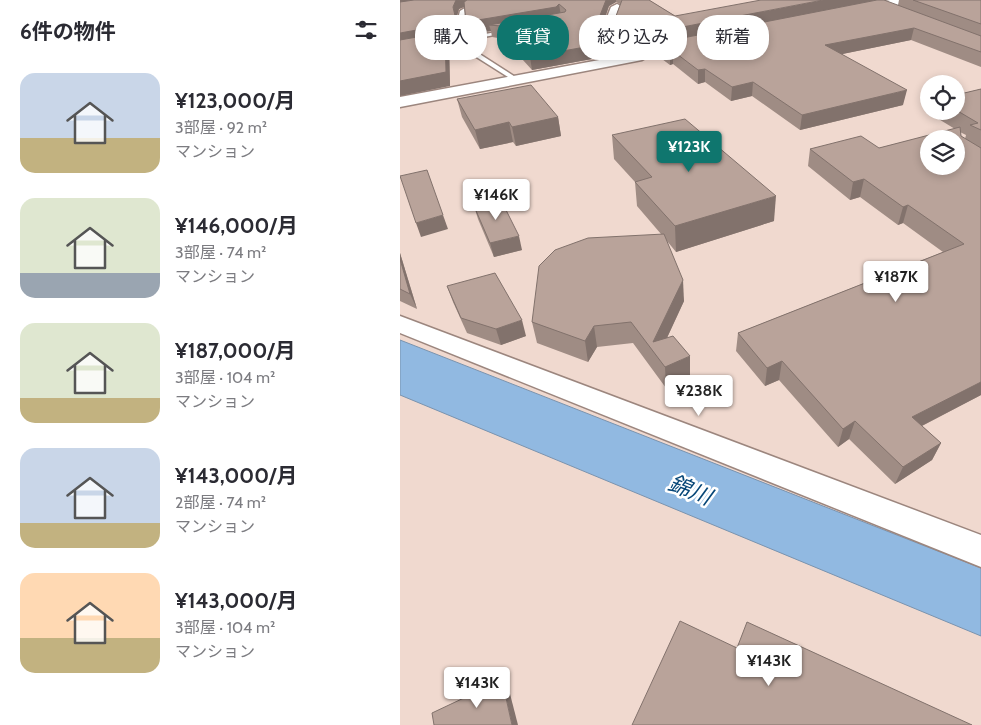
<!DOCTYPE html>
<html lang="ja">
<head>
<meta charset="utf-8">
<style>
	body { margin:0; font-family:Cabin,"Noto Sans JP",sans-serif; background:#f7f7f7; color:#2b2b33; height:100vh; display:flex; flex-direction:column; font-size:19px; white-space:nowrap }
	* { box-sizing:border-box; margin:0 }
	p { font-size:16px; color:#7c7c81 }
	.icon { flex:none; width:28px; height:28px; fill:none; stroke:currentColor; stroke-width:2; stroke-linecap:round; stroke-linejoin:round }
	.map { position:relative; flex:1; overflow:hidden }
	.panel { display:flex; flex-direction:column; background:#fff; width:400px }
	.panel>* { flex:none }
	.banner { position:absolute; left:15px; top:15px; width:475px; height:45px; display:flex; gap:10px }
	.tools { position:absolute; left:520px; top:75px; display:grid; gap:10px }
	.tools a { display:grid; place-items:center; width:45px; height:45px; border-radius:50%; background:#fff; box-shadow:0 2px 8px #0003; font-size:25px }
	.price { position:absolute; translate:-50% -42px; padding:0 11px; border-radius:5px; background:#fff; color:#222; font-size:16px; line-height:32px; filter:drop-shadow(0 1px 2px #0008) }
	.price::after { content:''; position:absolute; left:50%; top:30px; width:15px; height:11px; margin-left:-8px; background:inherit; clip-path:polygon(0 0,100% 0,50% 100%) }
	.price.active { background:#0f766e; color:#fff }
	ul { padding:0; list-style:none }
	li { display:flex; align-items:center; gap:15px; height:125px; padding:0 20px }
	li span { display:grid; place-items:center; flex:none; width:140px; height:100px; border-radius:15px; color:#555 }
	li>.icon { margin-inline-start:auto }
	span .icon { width:60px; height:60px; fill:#fffc; stroke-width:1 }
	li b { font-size:21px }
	h2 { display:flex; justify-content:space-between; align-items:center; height:60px; padding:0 20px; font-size:21px }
	.tag { padding:0 18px; border-radius:20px; background:#fff; box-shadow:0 2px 8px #0003; font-size:18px; line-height:45px }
	.tag.active { background:#0f766e; color:#fff }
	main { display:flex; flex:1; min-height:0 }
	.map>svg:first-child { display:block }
</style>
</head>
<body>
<main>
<section class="panel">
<h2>6件の物件<svg class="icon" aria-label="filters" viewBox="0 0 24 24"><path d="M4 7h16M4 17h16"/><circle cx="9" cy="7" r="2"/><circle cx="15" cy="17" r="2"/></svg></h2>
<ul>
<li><span style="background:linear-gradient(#c9d6e8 65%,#c2b280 0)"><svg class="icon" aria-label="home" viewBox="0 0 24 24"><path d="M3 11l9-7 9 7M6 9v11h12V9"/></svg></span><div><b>¥123,000/月</b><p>3部屋 · 92 m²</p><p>マンション</p></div></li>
<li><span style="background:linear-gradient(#dfe7d0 75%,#9aa5b1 0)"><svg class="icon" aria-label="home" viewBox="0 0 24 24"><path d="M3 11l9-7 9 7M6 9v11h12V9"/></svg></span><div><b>¥146,000/月</b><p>3部屋 · 74 m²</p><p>マンション</p></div></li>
<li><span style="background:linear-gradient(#dfe7d0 75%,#c2b280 0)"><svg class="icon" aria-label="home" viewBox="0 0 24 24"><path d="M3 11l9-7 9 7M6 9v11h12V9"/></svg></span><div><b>¥187,000/月</b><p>3部屋 · 104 m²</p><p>マンション</p></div></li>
<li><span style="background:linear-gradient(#c9d6e8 75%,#c2b280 0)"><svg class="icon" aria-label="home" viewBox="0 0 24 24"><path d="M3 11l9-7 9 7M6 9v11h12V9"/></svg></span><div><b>¥143,000/月</b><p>2部屋 · 74 m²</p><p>マンション</p></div></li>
<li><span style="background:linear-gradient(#ffd9b3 65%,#c2b280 0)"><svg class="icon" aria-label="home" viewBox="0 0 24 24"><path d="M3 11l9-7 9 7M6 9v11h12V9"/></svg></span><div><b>¥143,000/月</b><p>3部屋 · 104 m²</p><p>マンション</p></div></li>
</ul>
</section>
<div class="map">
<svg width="581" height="725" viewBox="0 0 581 725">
	<rect width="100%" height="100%" fill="#f0d9cf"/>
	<path fill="#91b9e1" stroke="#7a93ae" d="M0,340L581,568V636L0,395Z"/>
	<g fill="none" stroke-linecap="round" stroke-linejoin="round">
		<g stroke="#9c867e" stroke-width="3">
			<path id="service" d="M93,0H107L74,7L65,13L64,19L68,37L108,30L111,32L67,40L64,44L120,80V82H116L59,46L48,43L0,52V48L48,39L60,43L62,39L58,19L60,11L70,5Z"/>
		</g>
		<g stroke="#9c867e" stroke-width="3">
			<g id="minor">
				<path d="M217,4L223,7L215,29L240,44L242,47L240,50H230L202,30L211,7Z"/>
				<path d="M292,39L297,40L298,43L297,46L249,56L242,60L0,107V97L237,53L239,50Z"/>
				<path d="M0,316L581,535V567L0,333Z"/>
			</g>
		</g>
		<g stroke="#9c867e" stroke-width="2">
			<path id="tertiary" d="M490,0H514L508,3L456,14L450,10L452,7Z"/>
		</g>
		<use href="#service" fill="#fff" fill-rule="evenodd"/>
		<use href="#minor" fill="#fff" fill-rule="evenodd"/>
		<use href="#tertiary" fill="#fff" fill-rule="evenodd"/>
	</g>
	<g fill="#9f8c84" fill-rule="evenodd">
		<path d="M0,0H249L275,16L498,5L499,0H581V67L511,40L442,54L503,105L400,130L352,96L331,101L305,82L298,84L273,64L270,65L258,56L257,45L246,47L217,28L216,16L220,4L216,2L209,6L204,21L229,39L230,52L132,70L104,39L92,37L91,31L69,34L66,22L64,7L59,9L56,19L59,33L48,31V37L47,38L49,45L50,86Z"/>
		<path d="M581,89V395L522,426L541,443L532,460L495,484L449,439L438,447L379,380L365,386L336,351L338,333L543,252L503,223L498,225L460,197L450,200L408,166L410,149L479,148L555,129L532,115L533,111H556V95ZM560,132L566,135L565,139L561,136Z"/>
		<path d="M57,99L158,117L161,136L116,146L113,142L80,149L62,117Z"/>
		<path d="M212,135L374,221L276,252L267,241L284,301L267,338L290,377L266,388L233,343L197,347L188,362L137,343L132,322L261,234L237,206L235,182L214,159Z"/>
		<path d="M74,206L122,250L94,257L78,219Z"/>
		<path d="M0,253L17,309L0,301Z"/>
		<path d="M47,286L126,336L101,345L67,333L53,302Z"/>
	</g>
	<g fill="#82726c">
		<path d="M0,0H22L0,4Z"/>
		<path d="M56,0H89L79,1L59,9L56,19L59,33L53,7Z"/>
		<path d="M206,0H216V2L209,6L200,31L199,18Z"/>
		<path d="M423,0H480L257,43V45L246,47V34Z"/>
		<path d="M159,4L161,16L101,26L89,25L91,31L69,34L66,22Z"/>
		<path d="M45,19L48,31V37L47,38L49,45L50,86L0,96V33Z"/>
		<path d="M514,28L511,40L423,58L425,45Z"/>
		<path d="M229,39L230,52L132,70L130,57Z"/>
		<path d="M270,51H273V64L270,65Z"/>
		<path d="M305,69V82L298,84V70Z"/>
		<path d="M353,82L352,96L331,101L332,87Z"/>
		<path d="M507,90L503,105L400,130L402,115Z"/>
		<path d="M158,117L161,136L116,146L112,127Z"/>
		<path d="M109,122L113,142L80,149L75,130Z"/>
		<path d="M464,179L460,197L450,200L453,182Z"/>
		<path d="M376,196L374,221L276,252L275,226Z"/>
		<path d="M508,205L503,223L498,225L503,207Z"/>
		<path d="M43,215L48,229L21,237L16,223Z"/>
		<path d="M119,236L122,250L94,257L90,243Z"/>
		<path d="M0,253L17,309L10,294L0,259Z"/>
		<path d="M283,280L284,301L258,357L253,342Z"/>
		<path d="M122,320L126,336L101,345L96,329Z"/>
		<path d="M194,326L197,347L188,362L185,341Z"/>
		<path d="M290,356V377L266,388L265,367Z"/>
		<path d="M382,361L379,380L365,386L367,368Z"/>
		<path d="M581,382V395L504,435L512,417Z"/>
		<path d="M455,421L449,439L438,447L443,429Z"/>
		<path d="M541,443L532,460L495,484L503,467Z"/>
		<path d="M102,680L109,690L118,725H112Z"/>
	</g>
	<g fill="#b9a39a" stroke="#82726c" fill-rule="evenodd">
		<path d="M14,0H56L53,7L56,20L45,19V25L0,33V2Z"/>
		<path d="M67,0H206L199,18L229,39L130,57L101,26L89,25L165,12L166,10L159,4L156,7L66,22L64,2Z"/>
		<path d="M222,0H249L275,16L361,0H423L246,34L216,16Z"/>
		<path d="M477,0H484L581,36V52L514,28L425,45L507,90L402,115L353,82L332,87L305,69L298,70L273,51H270L257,43Z"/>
		<path d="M513,0H581V24Z"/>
		<path d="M45,32L46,72L0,81V40Z"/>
		<path d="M131,85L158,117L112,127L109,122L75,130L57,99Z"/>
		<path d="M581,89V130L570,125L578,123L556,110V95Z"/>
		<path d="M285,119L376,196L275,226L235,182L252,177L212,135Z"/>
		<path d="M560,127L561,136L581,148V382L512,417L541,443L503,467L455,421L443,429L382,361L367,368L338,333L564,244L508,205L503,207L464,179L453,182L410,149L461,136L479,148ZM529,139H556V166H529Z"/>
		<path d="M27,170L43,215L16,223L0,176Z"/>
		<path d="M101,200L119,236L90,243L74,206Z"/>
		<path d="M264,234L283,280L253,342L273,336L290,356L265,367L231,322L194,326L185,341L132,322L139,266L155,250L188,238Z"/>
		<path d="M0,259L10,294L0,289Z"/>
		<path d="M95,273L122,320L96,329L61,318L47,286Z"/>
		<path d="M280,621L337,648L347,622L572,725H232Z"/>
		<path d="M102,680L112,725H34L32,713Z"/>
	</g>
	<g text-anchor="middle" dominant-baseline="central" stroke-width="5" stroke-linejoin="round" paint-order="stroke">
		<g font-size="22" font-style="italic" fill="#064677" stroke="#fff">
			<text transform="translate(290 490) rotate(22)">錦川</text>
		</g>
	</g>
</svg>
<div class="tools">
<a><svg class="icon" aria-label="locate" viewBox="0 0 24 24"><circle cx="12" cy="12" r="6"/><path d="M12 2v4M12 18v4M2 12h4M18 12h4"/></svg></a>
<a><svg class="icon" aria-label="layers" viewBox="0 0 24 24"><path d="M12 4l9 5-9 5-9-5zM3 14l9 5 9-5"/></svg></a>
</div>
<b class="price active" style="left:289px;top:173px">¥123K</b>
<b class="price" style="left:96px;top:221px">¥146K</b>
<b class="price" style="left:496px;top:303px">¥187K</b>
<b class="price" style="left:299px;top:417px">¥238K</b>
<b class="price" style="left:369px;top:687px">¥143K</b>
<b class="price" style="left:77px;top:709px">¥143K</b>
<div class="banner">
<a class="tag">購入</a>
<a class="tag active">賃貸</a>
<a class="tag">絞り込み</a>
<a class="tag">新着</a>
</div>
</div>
</main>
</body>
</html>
